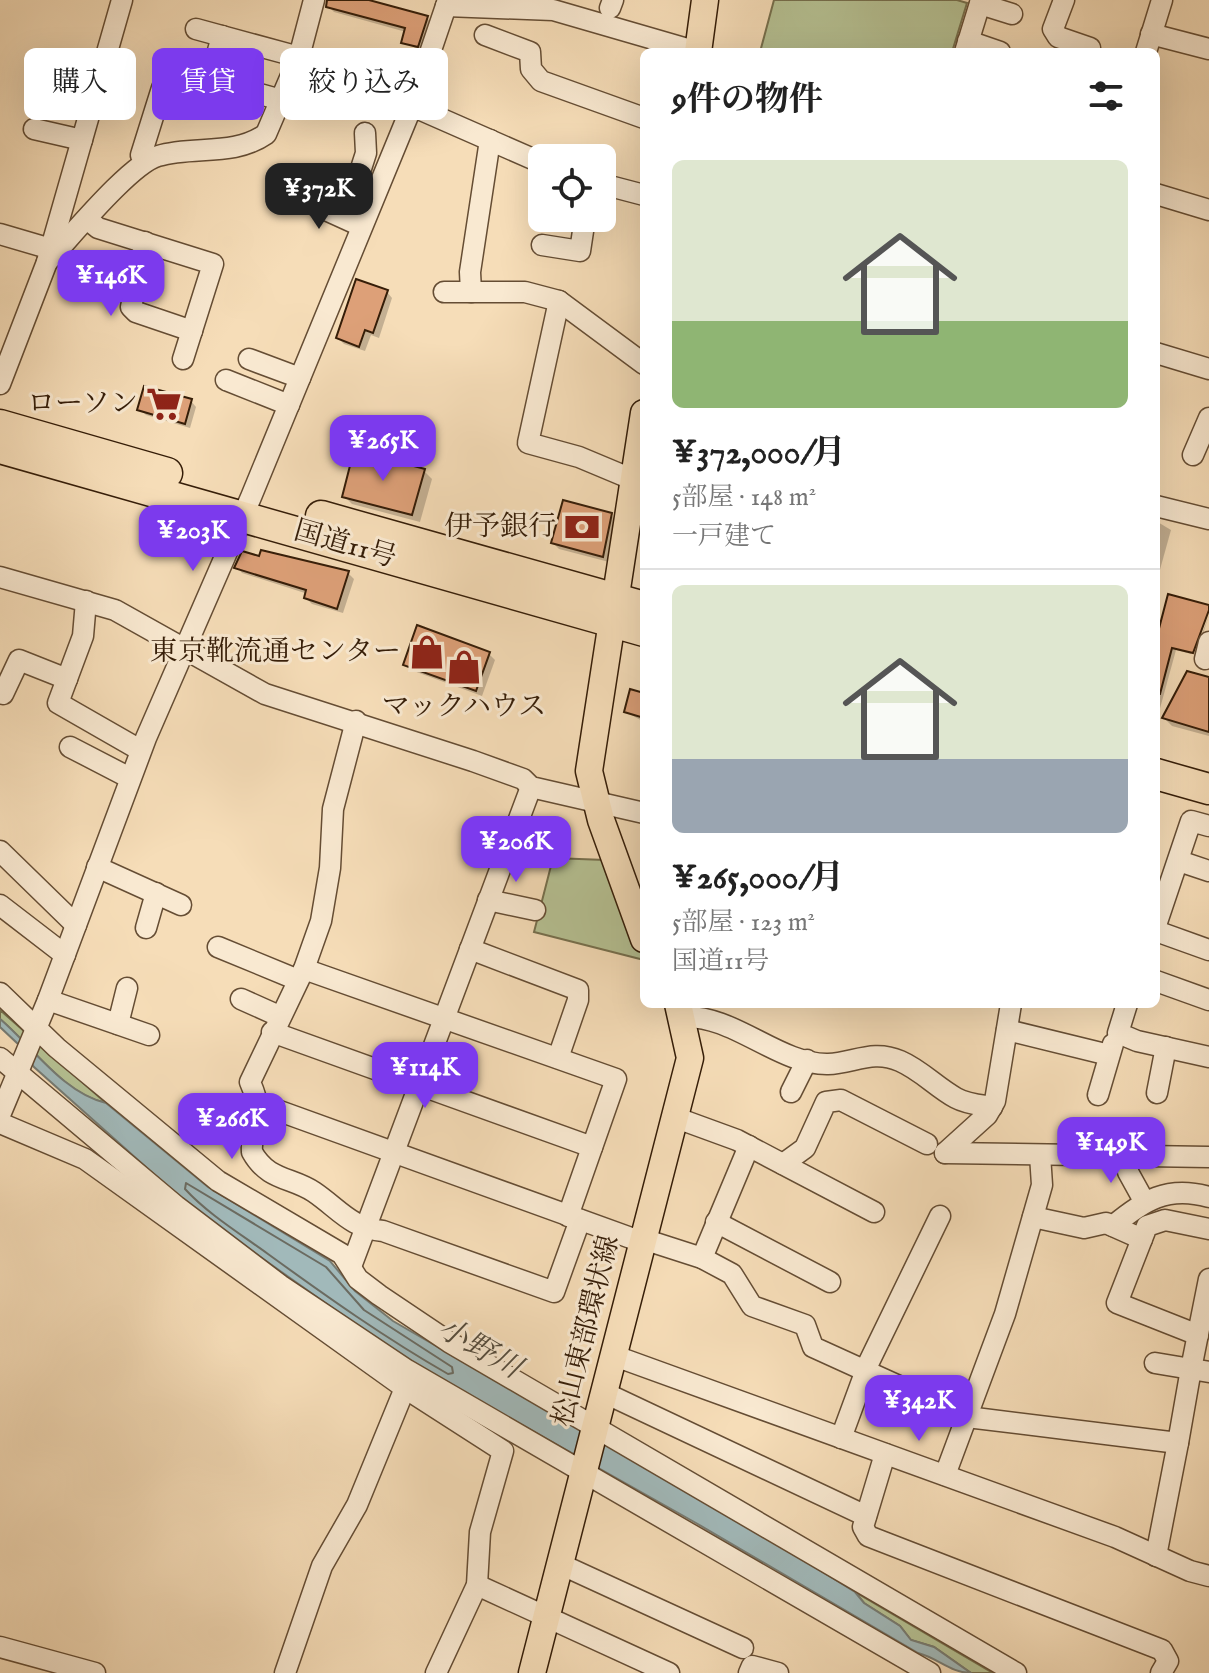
<!DOCTYPE html>
<html lang="ja">
<head>
<meta charset="utf-8">
<style>
	body { margin:0; font-family:"IM FELL English","Noto Serif JP",serif; background:#f6f6f6; color:#222; height:100vh; display:flex; flex-direction:column; font-size:30px; white-space:nowrap }
	* { box-sizing:border-box; margin:0 }
	p { font-size:26px; color:#767676 }
	.icon { flex:none; width:44px; height:44px; fill:none; stroke:currentColor; stroke-width:2; stroke-linecap:round; stroke-linejoin:round }
	.map { position:relative; flex:1; overflow:hidden }
	.details { position:absolute; left:640px; top:48px; width:520px; height:960px; display:flex; flex-direction:column; background:#fff; border-radius:12px; box-shadow:0 8px 32px #0002 }
	.details>* { flex:none }
	.banner { position:absolute; left:24px; top:48px; width:496px; height:72px; display:flex; gap:16px }
	.controls { position:absolute; left:528px; top:144px; display:grid; gap:16px }
	.controls a { display:grid; place-items:center; width:88px; height:88px; border-radius:12px; background:#fff; box-shadow:0 8px 32px #0002; font-size:40px }
	.price { position:absolute; translate:-50% -68px; padding:0 18px; border-radius:16px; background:#7c3aed; color:#fff; font-size:26px; line-height:52px; filter:drop-shadow(0 2px 4px #0008) }
	.price::after { content:''; position:absolute; left:50%; top:48px; width:24px; height:18px; margin-left:-12px; background:inherit; clip-path:polygon(0 0,100% 0,50% 100%) }
	.price.active { background:#222; color:#fff }
	ul { padding:0; list-style:none }
	li { display:grid; align-content:center; gap:16px; height:424px; padding:0 32px }
	li+li { border-top:2px solid #e0e0e0 }
	li span { display:grid; place-items:center; height:248px; border-radius:12px; color:#555 }
	li>.icon { margin-inline-start:auto }
	span .icon { width:144px; height:144px; fill:#fffc; stroke-width:1 }
	li b { font-size:34px }
	h2 { display:flex; justify-content:space-between; align-items:center; height:96px; padding:0 32px; font-size:34px }
	.pill { padding:0 28px; border-radius:12px; background:#fff; box-shadow:0 8px 32px #0002; font-size:28px; line-height:72px }
	.pill.active { background:#7c3aed; color:#fff }
	.map>svg:first-child { display:block }
</style>
</head>
<body>
<div class="map">
<svg width="1209" height="1673" viewBox="0 0 1209 1673">
	<rect width="100%" height="100%" fill="#f6ddb8"/>
	<filter id="stains"><feTurbulence type="fractalNoise" baseFrequency=".0025" numOctaves="4"/><feColorMatrix values="0 0 0 0 .2 0 0 0 0 .09 0 0 0 0 .02 0 0 0 .5 -.17"/></filter>
	<radialGradient id="worn" r=".72"><stop offset=".6" stop-color="#630" stop-opacity="0"/><stop offset="1" stop-color="#630" stop-opacity=".3"/></radialGradient>
	<g fill="#b6c294" stroke="#76704e" stroke-width="2">
		<path d="M774,0H957L967,3L952,52H760Z"/>
		<path d="M553,858L605,860L644,960L534,932Z"/>
		<path d="M0,1010L106,1103C63,1094 32,1046 0,1019Z"/>
		<path d="M855,1592L993,1673H971L934,1647L911,1640L900,1626L864,1603Z"/>
	</g>
	<path fill="#a1b9ba" stroke="#767b73" stroke-width="2" d="M0,1019C32,1046 63,1093 106,1103L208,1187L330,1261L355,1291L393,1321L762,1534L855,1592L864,1603L900,1626L911,1640L934,1647L971,1673C951,1673 938,1658 918,1653L696,1523L403,1358L194,1210L34,1067L18,1044L0,1027Z"/>
	<g fill="#0003">
		<path d="M328,0H362L427,18L433,24L424,52L403,42L406,32L334,12L328,6Z"/>
		<path d="M387,292L392,298L379,338L371,335L365,351L344,344L338,338Z"/>
		<path d="M191,401L196,407L190,428L146,415L140,409Z"/>
		<path d="M424,471L432,479L420,522L352,504L344,496Z"/>
		<path d="M611,515L617,521L609,562L559,549L553,543Z"/>
		<path d="M1156,521L1171,530L1156,584Z"/>
		<path d="M260,559L348,573L354,579L343,613L312,604L306,598L308,594L242,573L237,567Z"/>
		<path d="M1207,607L1191,654L1176,650L1156,723V652Z"/>
		<path d="M1209,615L1196,656L1194,655Z"/>
		<path d="M489,654L495,660L482,696L411,670L405,665Z"/>
		<path d="M1209,679V736L1172,726L1164,718Z"/>
		<path d="M644,696V722L626,712Z"/>
	</g>
	<g fill="none" stroke-linecap="round" stroke-linejoin="round">
		<path stroke="#6b6b61" stroke-width="2" d="M186,1183L326,1267L364,1310L452,1367L453,1373L448,1374C385,1338 326,1296 268,1254C239,1233 208,1214 185,1189Z"/>
	</g>
	<g fill="#dda078" stroke="#351d08" stroke-width="2">
		<path d="M327,0H369L428,16L418,47L401,43L405,28L326,7Z"/>
		<path d="M356,279L388,290L373,333L365,330L359,347L336,338Z"/>
		<path d="M144,386L192,399L185,424L137,410Z"/>
		<path d="M354,450L425,469L412,515L342,497Z"/>
		<path d="M563,500L612,513L603,557L551,543Z"/>
		<path d="M261,550L349,571L337,609L304,598L306,590L234,568L242,551L259,556Z"/>
		<path d="M1168,594L1209,605V610L1193,653L1172,648L1160,694H1156V640Z"/>
		<path d="M417,625L490,652L476,691L403,665Z"/>
		<path d="M1187,671L1209,677V732L1162,718Z"/>
		<path d="M630,689L644,693V718L624,712Z"/>
	</g>
	<g fill="none" stroke-linecap="round" stroke-linejoin="round">
		<g stroke="#654d34" stroke-width="23">
			<g id="minor">
				<path d="M1064,0L1053,29L1058,37L1090,48"/>
				<path d="M980,4L1012,14"/>
				<path d="M446,6L553,10L698,52"/>
				<path d="M610,8L613,0"/>
				<path d="M196,29L299,57"/>
				<path d="M1151,34L1209,49"/>
				<path d="M485,35L530,52L531,69L541,81L644,118"/>
				<path d="M222,36L210,80L281,100"/>
				<path d="M968,41L1000,52"/>
				<path d="M965,52L981,0"/>
				<path d="M1146,52L1162,0"/>
				<path d="M412,106L542,163"/>
				<path d="M34,129L82,140"/>
				<path d="M365,133L366,153L357,181L372,197"/>
				<path d="M145,161L141,155L162,88"/>
				<path d="M602,184L644,195"/>
				<path d="M1156,194L1209,210"/>
				<path d="M295,196L361,226"/>
				<path d="M88,220L98,228L213,264L183,359"/>
				<path d="M0,234L51,249"/>
				<path d="M145,242L131,307L136,312L192,331"/>
				<path d="M542,245L580,251L585,218"/>
				<path d="M47,262C70,238 130,164 158,156C194,145 233,157 266,134L299,57L314,0"/>
				<path d="M444,292H525L559,301L644,364"/>
				<path d="M471,292L470,272L490,140"/>
				<path d="M559,301L528,443L579,457L634,480"/>
				<path d="M1156,353L1209,369"/>
				<path d="M249,359L300,378"/>
				<path d="M226,380L289,405"/>
				<path d="M0,384L47,262L122,0"/>
				<path d="M1193,455L1209,418"/>
				<path d="M1156,506L1209,519"/>
				<path d="M0,577L115,610L265,694L473,761L523,779L531,787L644,813"/>
				<path d="M86,601L83,636L58,703L140,750"/>
				<path d="M1205,659L1209,642"/>
				<path d="M3,694L19,660L67,679"/>
				<path d="M356,721L333,809L330,868L321,921L304,969L250,1082C267,1121 250,1119 252,1152C268,1181 292,1177 314,1192C339,1209 351,1228 383,1231L554,1292L580,1220"/>
				<path d="M70,747L130,778"/>
				<path d="M0,851L76,925"/>
				<path d="M1179,861L1209,871"/>
				<path d="M97,867L181,905"/>
				<path d="M488,900L535,910"/>
				<path d="M0,905L65,955"/>
				<path d="M1156,925L1191,821L1209,826"/>
				<path d="M146,928L156,893"/>
				<path d="M1156,931L1209,950"/>
				<path d="M218,947L298,980"/>
				<path d="M470,949L578,990V1000L558,1058"/>
				<path d="M304,969L616,1079L568,1216"/>
				<path d="M1156,981L1209,1000"/>
				<path d="M0,993L57,1048L218,1181L342,1254L358,1279L379,1295L449,1342L1016,1673"/>
				<path d="M241,999L279,1016"/>
				<path d="M48,1000L149,1035"/>
				<path d="M1127,1004L1118,1033L1137,1041L1209,1057"/>
				<path d="M683,1017C733,1014 779,1065 828,1064C854,1063 873,1049 900,1061C921,1070 936,1087 956,1098C967,1104 980,1105 992,1107"/>
				<path d="M118,1024L127,988"/>
				<path d="M1007,1030L1109,1055"/>
				<path d="M272,1032L592,1147"/>
				<path d="M0,1058L176,1206L280,1285L407,1370L930,1673"/>
				<path d="M791,1092L807,1060"/>
				<path d="M1157,1093L1166,1047"/>
				<path d="M1098,1095L1113,1044"/>
				<path d="M260,1104L642,1242"/>
				<path d="M0,1115L48,1000L146,738L251,497L412,106L448,0"/>
				<path d="M674,1117L737,1140L874,1212"/>
				<path d="M0,1123L85,1159L405,1388L503,1451L480,1532L477,1585L436,1673"/>
				<path d="M945,1153L1209,1157"/>
				<path d="M945,1153L987,1115L995,1101L1011,1004"/>
				<path d="M1128,1156V1172L1144,1201"/>
				<path d="M783,1164L805,1148L826,1102L841,1100L927,1144"/>
				<path d="M1033,1217L1084,1228L1106,1223L1142,1239"/>
				<path d="M716,1222L830,1282"/>
				<path d="M1113,1226C1143,1201 1167,1185 1209,1197"/>
				<path d="M643,1239L702,1258L732,1274L752,1306L805,1325L813,1347L967,1417L1178,1443L1191,1369L1209,1372"/>
				<path d="M702,1258L749,1146"/>
				<path d="M352,1264L531,787"/>
				<path d="M1198,1335L1117,1303L1147,1226L1165,1220L1209,1229"/>
				<path d="M615,1356L1115,1537L1190,1571L1209,1576"/>
				<path d="M1155,1363L1191,1369L1209,1279"/>
				<path d="M605,1393L866,1516"/>
				<path d="M841,1438L869,1362L940,1216"/>
				<path d="M885,1454L863,1527L868,1536L1162,1650L1168,1661L1161,1673"/>
				<path d="M945,1475L1005,1314L1042,1185L1040,1155"/>
				<path d="M1156,1556L1178,1443"/>
				<path d="M560,1564L743,1648"/>
				<path d="M477,1585L669,1673"/>
				<path d="M0,1647L95,1673"/>
				<path d="M285,1673L322,1566L357,1505L405,1388"/>
				<path d="M749,1673L752,1666L778,1673"/>
			</g>
		</g>
		<g stroke="#351d08" stroke-width="29">
			<g id="major">
				<path d="M698,52L705,0"/>
				<path d="M644,413L589,771L601,820L644,939"/>
				<path d="M532,1673L690,1058L678,1004"/>
			</g>
		</g>
		<g stroke="#351d08" stroke-width="33">
			<g id="highway">
				<path d="M0,425L167,473"/>
				<path d="M0,448L644,631"/>
				<path d="M321,516L644,607"/>
				<path d="M1156,774L1209,789"/>
			</g>
		</g>
		<use href="#minor" stroke="#f9e9d1" stroke-width="20"/>
		<use href="#major" stroke="#f6ddb8" stroke-width="26"/>
		<use href="#highway" stroke="#f6ddb8" stroke-width="30"/>
	</g>
	<defs>
		<g id="supermarket-bare" transform="scale(2.76)"><path d="M-6-5.5h2.5l.6 2H6L4.5 2H-2.5L-4.4-4H-6ZM-1.5 3.2a1.3 1.3 0 1 0 .1 0ZM3 3.2a1.3 1.3 0 1 0 .1 0Z" fill="#8f2418" stroke="#f9e9d1" stroke-width="2.5" paint-order="stroke"/></g>
		<g id="bank-bare" transform="scale(2.76)"><path d="M-6-4H6V4H-6ZM0-2.3a2.3 2.3 0 1 0 0 4.6a2.3 2.3 0 1 0 0-4.6Z" fill="#8f2418" stroke="#f9e9d1" stroke-width="2.5" paint-order="stroke"/></g>
		<g id="shop-bare" transform="scale(2.76)"><path d="M-5-2.5h2.3a2.7 3.5 0 0 1 5.4 0H5L5.5 6h-11ZM-1.5-2.5h3a1.5 2.3 0 0 0-3 0Z" fill="#8f2418" stroke="#f9e9d1" stroke-width="2.5" paint-order="stroke"/></g>
	</defs>
	<g fill-rule="evenodd">
		<use href="#supermarket-bare" x="164" y="404"/>
		<use href="#bank-bare" x="582" y="527"/>
		<use href="#shop-bare" x="427" y="652"/>
		<use href="#shop-bare" x="464" y="667"/>
	</g>
	<g text-anchor="middle" dominant-baseline="central" stroke-width="6" stroke-linejoin="round" paint-order="stroke">
		<g font-size="28" fill="#351d08" stroke="#f9e9d1" text-anchor="end">
			<text x="138" y="404">ローソン</text>
			<text x="556" y="527">伊予銀行</text>
			<text x="401" y="652">東京靴流通センター</text>
			<text x="464" y="707" text-anchor="middle">マックハウス</text>
		</g>
		<g font-size="28" fill="#351d08" stroke="#f9e9d1">
			<text transform="translate(345 545) rotate(16)">国道11号</text>
			<text transform="translate(587 1331) rotate(-76)">松山東部環状線</text>
		</g>
		<g font-size="30" font-style="italic" fill="#554c3d" stroke="#f9e9d1">
			<text transform="translate(479 1349) rotate(30)">小野川</text>
		</g>
	</g>
	<rect width="100%" height="100%" filter="url(#stains)"/>
	<rect width="100%" height="100%" fill="url(#worn)"/>
</svg>
<div class="controls">
<a><svg class="icon" aria-label="locate" viewBox="0 0 24 24"><circle cx="12" cy="12" r="6"/><path d="M12 2v4M12 18v4M2 12h4M18 12h4"/></svg></a>
</div>
<b class="price active" style="left:319px;top:231px">¥372K</b>
<b class="price" style="left:111px;top:318px">¥146K</b>
<b class="price" style="left:383px;top:483px">¥265K</b>
<b class="price" style="left:193px;top:573px">¥203K</b>
<b class="price" style="left:516px;top:884px">¥206K</b>
<b class="price" style="left:425px;top:1110px">¥114K</b>
<b class="price" style="left:232px;top:1161px">¥266K</b>
<b class="price" style="left:1111px;top:1185px">¥149K</b>
<b class="price" style="left:919px;top:1443px">¥342K</b>
<div class="banner">
<a class="pill">購入</a>
<a class="pill active">賃貸</a>
<a class="pill">絞り込み</a>
</div>
<section class="details">
<h2>9件の物件<svg class="icon" aria-label="filters" viewBox="0 0 24 24"><path d="M4 7h16M4 17h16"/><circle cx="9" cy="7" r="2"/><circle cx="15" cy="17" r="2"/></svg></h2>
<ul>
<li><span style="background:linear-gradient(#dfe7d0 65%,#8fb573 0)"><svg class="icon" aria-label="home" viewBox="0 0 24 24"><path d="M3 11l9-7 9 7M6 9v11h12V9"/></svg></span><div><b>¥372,000/月</b><p>5部屋 · 148 m²</p><p>一戸建て</p></div></li>
<li><span style="background:linear-gradient(#dfe7d0 70%,#9aa5b1 0)"><svg class="icon" aria-label="home" viewBox="0 0 24 24"><path d="M3 11l9-7 9 7M6 9v11h12V9"/></svg></span><div><b>¥265,000/月</b><p>5部屋 · 123 m²</p><p>国道11号</p></div></li>
</ul>
</section>
</div>
</body>
</html>
